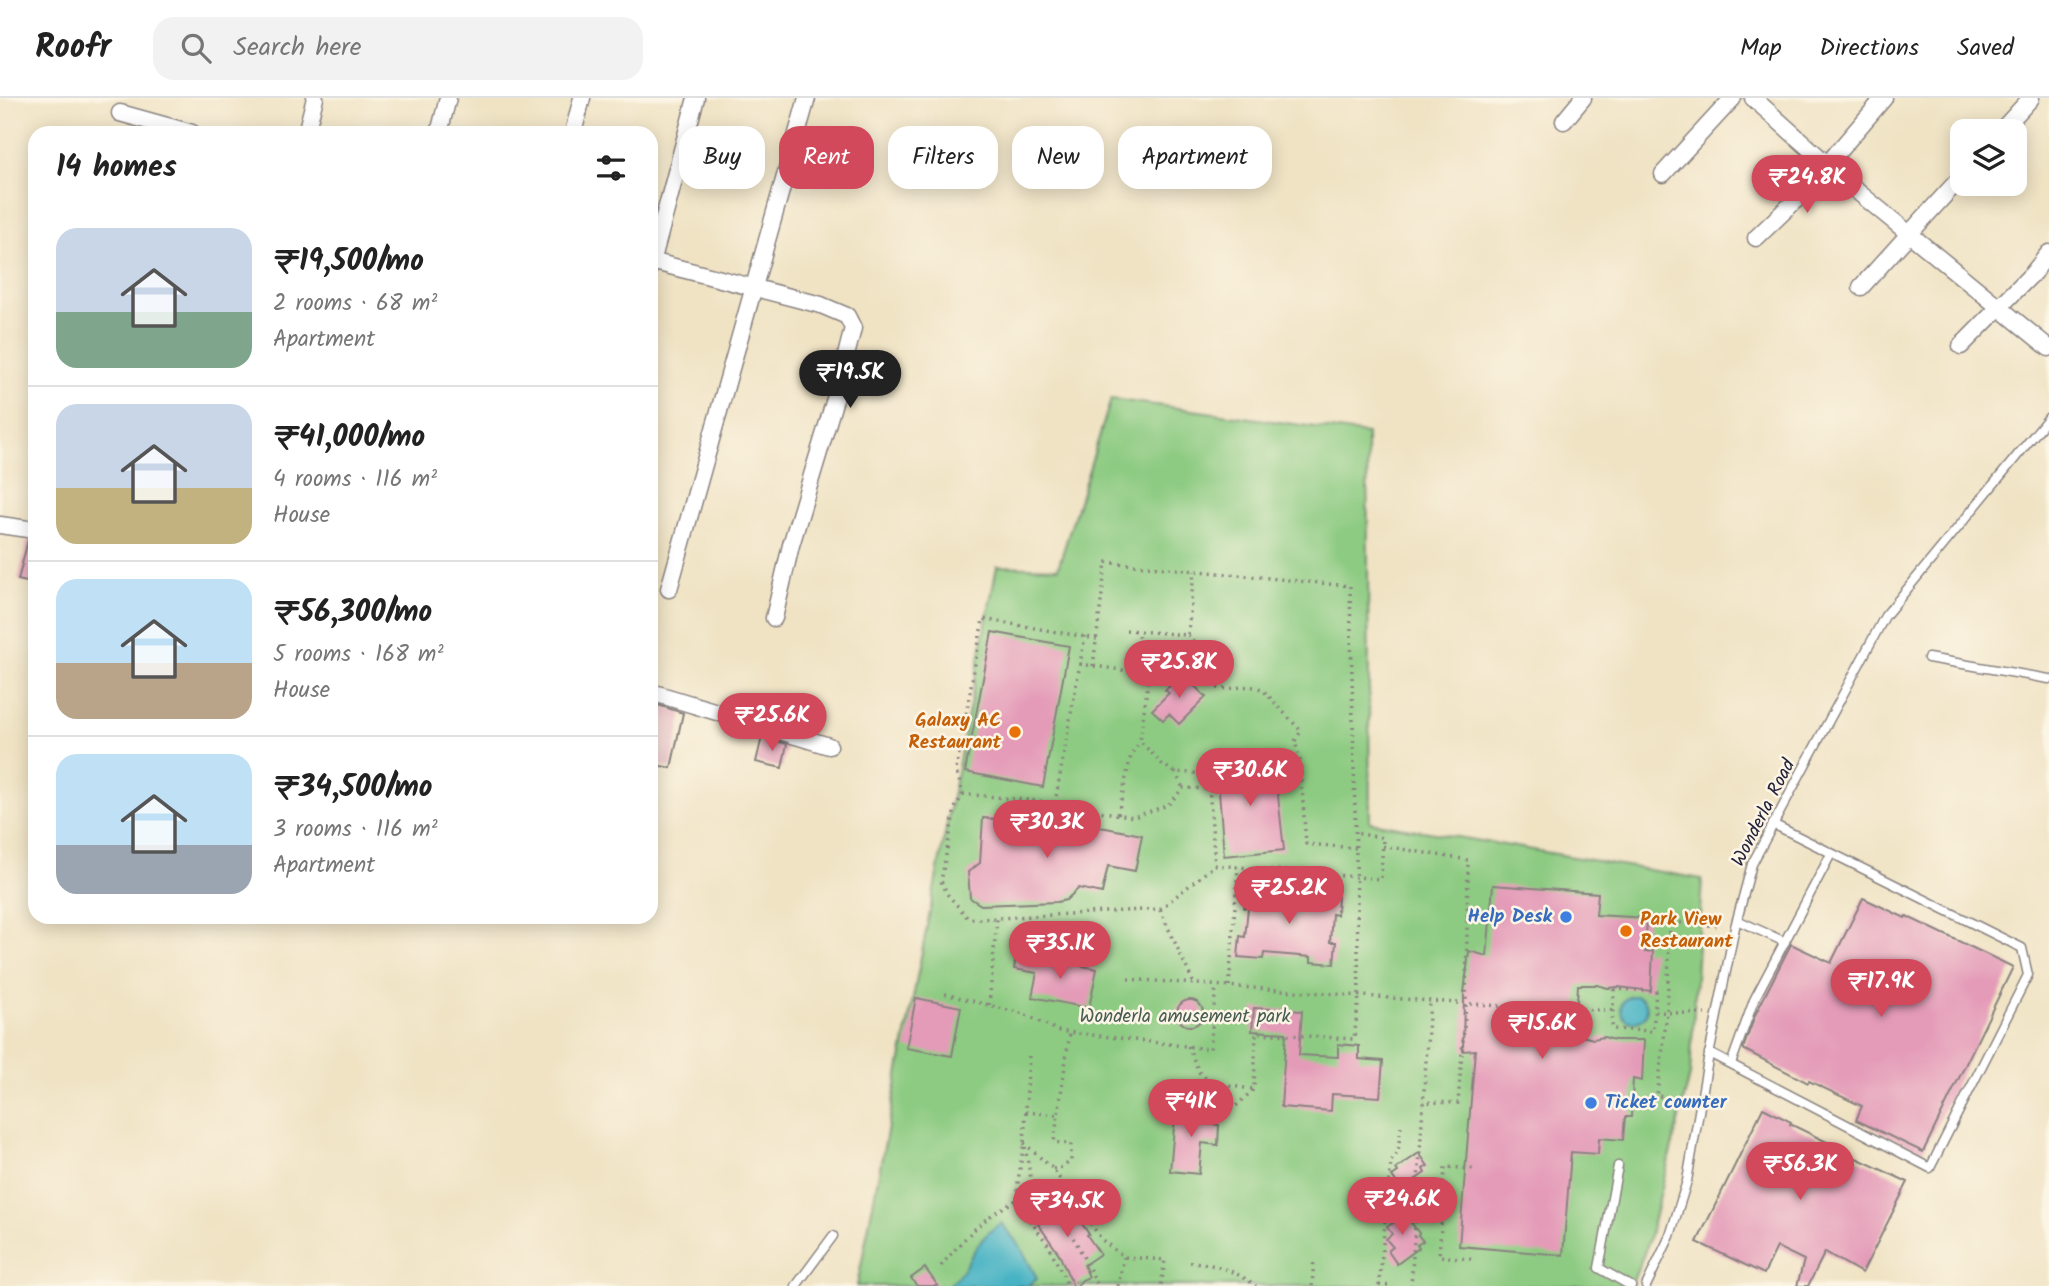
<!DOCTYPE html>
<html lang="en">
<head>
<meta charset="utf-8">
<style>
	body { margin:0; font-family:Kalam,sans-serif; background:#f2f2f2; color:#222; height:100vh; display:flex; flex-direction:column; font-size:26px; white-space:nowrap }
	* { box-sizing:border-box; margin:0 }
	p { font-size:23px; color:#767676 }
	.icon { flex:none; width:38px; height:38px; fill:none; stroke:currentColor; stroke-width:2; stroke-linecap:round; stroke-linejoin:round }
	.map { position:relative; flex:1; overflow:hidden }
	.panel { position:absolute; left:28px; top:28px; width:630px; height:798px; display:flex; flex-direction:column; background:#fff; border-radius:21px; box-shadow:0 4px 18px #0003 }
	.panel>* { flex:none }
	.guide { position:absolute; left:679px; top:28px; width:665px; height:63px; display:flex; gap:14px }
	.tools { position:absolute; left:1950px; top:21px; display:grid; gap:14px }
	.tools a { display:grid; place-items:center; width:77px; height:77px; border-radius:14px; background:#fff; box-shadow:0 4px 18px #0003; font-size:35px }
	.price { position:absolute; translate:-50% -60px; padding:0 16px; border-radius:24px; background:#d1495b; color:#fff; font-size:23px; line-height:46px; filter:drop-shadow(0 2px 4px #0008) }
	.price::after { content:''; position:absolute; left:50%; top:42px; width:21px; height:16px; margin-left:-10px; background:inherit; clip-path:polygon(0 0,100% 0,50% 100%) }
	.price.selected { background:#222; color:#fff }
	ul { padding:0; list-style:none }
	li { display:flex; align-items:center; gap:21px; height:175px; padding:0 28px }
	li+li { border-top:2px solid #e0e0e0 }
	li span { display:grid; place-items:center; flex:none; width:196px; height:140px; border-radius:21px; color:#555 }
	li>.icon { margin-inline-start:auto }
	span .icon { width:84px; height:84px; fill:#fffc; stroke-width:1 }
	li b { font-size:30px }
	h2 { display:flex; justify-content:space-between; align-items:center; height:84px; padding:0 28px; font-size:30px }
	.chip { padding:0 24px; border-radius:21px; background:#fff; box-shadow:0 4px 18px #0003; font-size:24px; line-height:63px }
	.chip.selected { background:#d1495b; color:#fff }
	header { display:flex; align-items:center; gap:42px; box-sizing:border-box; height:98px; padding:0 35px; background:#fff; border-bottom:2px solid #e0e0e0 }
	header strong { font-size:33px }
	nav { display:flex; gap:38px; margin-inline-start:auto; font-size:24px }
	.search { width:490px; height:63px; background:#f2f2f2; display:flex; align-items:center; gap:18px; box-sizing:border-box; padding:0 24px; border-radius:21px; color:#767676; font-size:26px }
	.map>svg:first-child { display:block }
</style>
</head>
<body>
<header>
<strong>Roofr</strong>
<div class="search"><svg class="icon" aria-label="search" viewBox="0 0 24 24"><circle cx="10" cy="10" r="6"/><path d="M15 15l6 6"/></svg>Search here</div>
<nav><a>Map</a><a>Directions</a><a>Saved</a></nav>
</header>
<div class="map">
<svg width="2049" height="1188" viewBox="0 0 2049 1188">
	<rect width="100%" height="100%" fill="#fcf5e5"/>
	<filter id="ink" filterUnits="userSpaceOnUse"><feTurbulence type="fractalNoise" baseFrequency=".0143" numOctaves="2"/><feDisplacementMap in="SourceGraphic" scale="14" xChannelSelector="R" yChannelSelector="G"/><feConvolveMatrix kernelMatrix="1 2 1 2 8 2 1 2 1" color-interpolation-filters="sRGB"/></filter>
	<filter id="wash" filterUnits="userSpaceOnUse"><feTurbulence type="fractalNoise" baseFrequency=".00686" numOctaves="4" result="noise"/><feDisplacementMap in="SourceGraphic" scale="28" xChannelSelector="R" yChannelSelector="G"/><feGaussianBlur stdDeviation="1.57" result="paint"/><feColorMatrix in="noise" values="0 0 0 0 0 0 0 0 0 0 0 0 0 0 0 0 0 1.4 0 .05"/><feComposite in="paint" operator="in"/></filter>
	<g filter="url(#wash)">
		<rect width="100%" height="100%" fill="#f0e3c4"/>
		<path fill="#8dcb82" stroke="#58765e" stroke-width="2" d="M1111,301L1367,336L1370,724L1702,781L1690,977L1648,1145L1631,1188H857L997,468L1058,470Z"/>
		<g fill="#47b3c4" stroke="#346a80" stroke-width="2">
			<circle cx="1634" cy="911" r="13"/>
			<path d="M1001,1125L1020,1148L1037,1180L1028,1188H948C972,1168 971,1144 1001,1125Z"/>
		</g>
		<g id="blocks">
			<g fill="#e49bb8">
				<path d="M28,442H35V486L18,482Z"/>
				<path d="M992,534L1069,548L1043,689L965,674Z"/>
				<path d="M1182,576L1206,599L1179,626L1169,616L1163,622L1152,612L1169,595L1165,592Z"/>
				<path d="M658,607L683,615L671,670L651,666V640Z"/>
				<path d="M762,639L787,646L782,670L756,664Z"/>
				<path d="M1274,662L1284,752L1224,758L1217,668Z"/>
				<path d="M983,720L1053,725L1054,720L1142,737L1135,773L1108,768L1102,795L1079,790L1066,802L1057,804L981,807L970,800L968,774L980,765Z"/>
				<path d="M1493,787L1598,795L1596,817L1647,820L1645,854L1653,853L1651,893L1618,889L1608,890L1597,887H1578L1575,936L1593,941L1604,939L1614,942H1644L1642,983L1633,981L1631,1019H1625L1623,1042L1599,1040L1598,1056L1571,1054L1563,1157L1459,1148L1475,952L1463,953L1464,895L1469,853L1487,858Z"/>
				<path d="M1246,790L1268,792V796L1316,800V796L1338,798L1337,817L1332,816L1330,844H1336L1334,866L1311,864V859L1264,855L1263,861L1238,859L1240,838L1245,839L1248,810H1244Z"/>
				<path d="M1863,800L1905,820L1906,818L2013,869L1923,1054L1856,1022L1862,1008L1809,983L1808,985L1743,951L1756,915L1791,846L1831,865Z"/>
				<path d="M1016,858L1042,863V860L1097,871L1089,910L1032,899L1037,875L1014,871Z"/>
				<path d="M916,900L961,909L952,958L906,950Z"/>
				<circle cx="1190" cy="915" r="13"/>
				<path d="M1254,910L1302,913L1299,957L1338,959V946L1359,948V961L1383,963L1380,999L1332,996L1331,1013L1281,1009L1286,935L1252,933Z"/>
				<path d="M1176,1008L1203,1010L1202,1026L1219,1027L1218,1047L1202,1045L1199,1076L1170,1073Z"/>
				<path d="M1763,1010L1791,1024L1790,1026L1829,1045L1828,1047L1908,1084L1862,1175L1825,1154L1808,1188H1797L1804,1162L1777,1149L1764,1176L1697,1144Z"/>
				<path d="M1419,1055L1428,1068L1423,1071L1425,1075L1401,1091L1392,1078L1398,1074L1396,1071Z"/>
				<path d="M1039,1105L1064,1106L1063,1113L1072,1114L1071,1122L1080,1123L1089,1136L1087,1137L1100,1156L1084,1167L1089,1179L1082,1182L1077,1188H1073L1059,1156L1029,1113L1037,1110Z"/>
				<path d="M1400,1110L1419,1135L1418,1137L1423,1143L1417,1147L1419,1150L1397,1166L1388,1153L1393,1149L1386,1141L1392,1136L1387,1129L1393,1125L1389,1119Z"/>
				<path d="M925,1170L938,1188H917L911,1180Z"/>
			</g>
		</g>
	</g>
	<g filter="url(#ink)">
		<use href="#blocks" fill-opacity="0" stroke="#898280" stroke-width="2"/>
		<g fill="none" stroke-linecap="round" stroke-linejoin="round">
			<g stroke="#898280" stroke-width="11">
				<g id="service">
					<path d="M1928,560L2049,581"/>
					<path d="M1737,822L1785,844"/>
					<path d="M1709,955L1930,1070L2028,877L2022,850L1773,726"/>
					<path d="M1731,966L1754,902L1831,756"/>
					<path d="M1618,1068L1599,1170L1631,1188"/>
					<path d="M796,1188L833,1138"/>
					<path d="M1646,1188L1670,1138L1687,1083L1708,962L1735,829L1752,766L1885,518L2049,319"/>
				</g>
			</g>
			<g stroke="#898280" stroke-width="19">
				<g id="minor">
					<path d="M1753,0L1858,94L2049,250"/>
					<path d="M120,15L192,35"/>
					<path d="M1564,23L1583,0"/>
					<path d="M2001,33L2031,0"/>
					<path d="M306,35L315,0"/>
					<path d="M439,35L448,0"/>
					<path d="M573,35L582,0"/>
					<path d="M1663,76L1733,0"/>
					<path d="M1756,140L1801,97L1884,0"/>
					<path d="M651,163L821,207L847,218L853,230L835,301L791,447L774,520"/>
					<path d="M651,168L696,0"/>
					<path d="M1861,189L1962,78"/>
					<path d="M1961,248L2033,175L2049,155"/>
					<path d="M0,427L35,432"/>
					<path d="M669,491C716,327 761,163 807,0"/>
					<path d="M651,594L829,648"/>
				</g>
			</g>
			<g stroke="#898280" stroke-width="3.5" stroke-dasharray="2 5" stroke-linecap="butt">
				<path d="M1126,532L1188,537L1194,473"/>
				<path d="M1188,537C1202,550 1192,579 1215,589C1230,595 1246,583 1263,592L1301,633L1295,643L1300,662L1306,746L1356,750"/>
				<path d="M1097,541L983,521L956,672L963,696L1038,703L1134,719L1168,707L1183,690L1209,691"/>
				<path d="M1080,566L1149,576L1140,643L1163,667L1175,674L1208,676L1215,767"/>
				<path d="M1093,568L1106,464L1350,488L1359,898L1354,941L1256,935L1254,991L1234,1010L1214,1012"/>
				<path d="M1135,574L1139,533"/>
				<path d="M1175,674L1183,690"/>
				<path d="M963,696L955,710L941,783L948,797L968,820L979,821L1160,811L1215,767L1381,781L1383,740L1355,735"/>
				<path d="M1055,705L1085,538"/>
				<path d="M1118,716L1131,657L1140,643"/>
				<path d="M1383,748L1468,762L1466,905L1458,1005L1423,1004"/>
				<path d="M1160,812L1194,886"/>
				<path d="M1128,881L1528,910L1613,912"/>
				<path d="M1229,888L1238,769"/>
				<path d="M1614,891L1656,893L1653,933L1612,931Z"/>
				<path d="M945,896L1024,916L1059,933L1210,951L1216,888"/>
				<path d="M989,907L997,820"/>
				<path d="M1655,914L1705,916"/>
				<path d="M1188,948L1199,974L1213,986L1254,991"/>
				<path d="M1029,958L1024,1045L1018,1083V1096L1023,1113L1049,1148L1068,1188"/>
				<path d="M1689,1002L1657,998L1667,915L1670,824L1722,828"/>
				<path d="M1026,1014L1058,1017"/>
				<path d="M1024,1045L1053,1071L1102,1142L1124,1159L1165,1162L1161,1188"/>
				<path d="M1025,1049L1031,1081L1076,1144L1098,1188"/>
				<path d="M1053,1071L1063,1069L1071,1063V1046L1054,1044L1070,934"/>
				<path d="M1416,1112L1441,1114"/>
				<path d="M1471,1161L1439,1158L1445,1069L1477,1071"/>
				<path d="M1190,1164C1212,1165 1239,1174 1256,1188"/>
				<path d="M941,1168C965,1139 985,1117 1019,1101"/>
				<path d="M1379,1187L1393,1188"/>
				<path d="M1118,1188L1124,1159"/>
				<path d="M1312,1188L1314,1161"/>
				<path d="M1379,1188L1391,1063L1398,1054L1401,1026"/>
				<path d="M1411,1188L1430,903"/>
			</g>
			<use href="#service" stroke="#fff" stroke-width="8"/>
			<use href="#minor" stroke="#fff" stroke-width="16"/>
		</g>
	</g>
	<g fill="#e8710a" stroke="#fcf5e5" stroke-width="2.5">
		<circle cx="1015" cy="634" r="7"/>
		<circle cx="1626" cy="833" r="7"/>
	</g>
	<g fill="#3f7fe0" stroke="#fcf5e5" stroke-width="2.5">
		<circle cx="1566" cy="819" r="7"/>
		<circle cx="1591" cy="1005" r="7"/>
	</g>
	<g text-anchor="middle" dominant-baseline="central" stroke-width="5" stroke-linejoin="round" paint-order="stroke">
		<g font-size="19" font-weight="bold" fill="#c56008" stroke="#fcf5e5" text-anchor="end">
			<text x="1001" y="623">Galaxy AC<tspan x="1001" dy="22">Restaurant</tspan></text>
			<text x="1640" y="822" text-anchor="start">Park View<tspan x="1640" dy="22">Restaurant</tspan></text>
		</g>
		<g font-size="19" fill="#22223b" stroke="#fcf5e5">
			<text transform="translate(1764 715) rotate(-63)">Wonderla Road</text>
		</g>
		<g font-size="19" font-weight="bold" fill="#366cbe" stroke="#fcf5e5" text-anchor="end">
			<text x="1552" y="819">Help Desk</text>
			<text x="1605" y="1005" text-anchor="start">Ticket counter</text>
		</g>
		<g font-size="19" fill="#475d54" stroke="#fcf5e5">
			<text x="1185" y="919">Wonderla amusement park</text>
		</g>
	</g>
</svg>
<div class="tools">
<a><svg class="icon" aria-label="layers" viewBox="0 0 24 24"><path d="M12 4l9 5-9 5-9-5zM3 14l9 5 9-5"/></svg></a>
</div>
<b class="price" style="left:1807px;top:117px">₹24.8K</b>
<b class="price selected" style="left:850px;top:312px">₹19.5K</b>
<b class="price" style="left:1179px;top:602px">₹25.8K</b>
<b class="price" style="left:772px;top:655px">₹25.6K</b>
<b class="price" style="left:1250px;top:710px">₹30.6K</b>
<b class="price" style="left:1047px;top:762px">₹30.3K</b>
<b class="price" style="left:1289px;top:828px">₹25.2K</b>
<b class="price" style="left:1060px;top:883px">₹35.1K</b>
<b class="price" style="left:1881px;top:921px">₹17.9K</b>
<b class="price" style="left:1542px;top:963px">₹15.6K</b>
<b class="price" style="left:1191px;top:1041px">₹41K</b>
<b class="price" style="left:1800px;top:1104px">₹56.3K</b>
<b class="price" style="left:1402px;top:1139px">₹24.6K</b>
<b class="price" style="left:1067px;top:1141px">₹34.5K</b>
<div class="guide">
<a class="chip">Buy</a>
<a class="chip selected">Rent</a>
<a class="chip">Filters</a>
<a class="chip">New</a>
<a class="chip">Apartment</a>
</div>
<section class="panel">
<h2>14 homes<svg class="icon" aria-label="filters" viewBox="0 0 24 24"><path d="M4 7h16M4 17h16"/><circle cx="9" cy="7" r="2"/><circle cx="15" cy="17" r="2"/></svg></h2>
<ul>
<li><span style="background:linear-gradient(#c9d6e8 60%,#7fa58c 0)"><svg class="icon" aria-label="home" viewBox="0 0 24 24"><path d="M3 11l9-7 9 7M6 9v11h12V9"/></svg></span><div><b>₹19,500/mo</b><p>2 rooms · 68 m²</p><p>Apartment</p></div></li>
<li><span style="background:linear-gradient(#c9d6e8 60%,#c2b280 0)"><svg class="icon" aria-label="home" viewBox="0 0 24 24"><path d="M3 11l9-7 9 7M6 9v11h12V9"/></svg></span><div><b>₹41,000/mo</b><p>4 rooms · 116 m²</p><p>House</p></div></li>
<li><span style="background:linear-gradient(#bfe0f5 60%,#b9a48a 0)"><svg class="icon" aria-label="home" viewBox="0 0 24 24"><path d="M3 11l9-7 9 7M6 9v11h12V9"/></svg></span><div><b>₹56,300/mo</b><p>5 rooms · 168 m²</p><p>House</p></div></li>
<li><span style="background:linear-gradient(#bfe0f5 65%,#9aa5b1 0)"><svg class="icon" aria-label="home" viewBox="0 0 24 24"><path d="M3 11l9-7 9 7M6 9v11h12V9"/></svg></span><div><b>₹34,500/mo</b><p>3 rooms · 116 m²</p><p>Apartment</p></div></li>
</ul>
</section>
</div>
</body>
</html>
